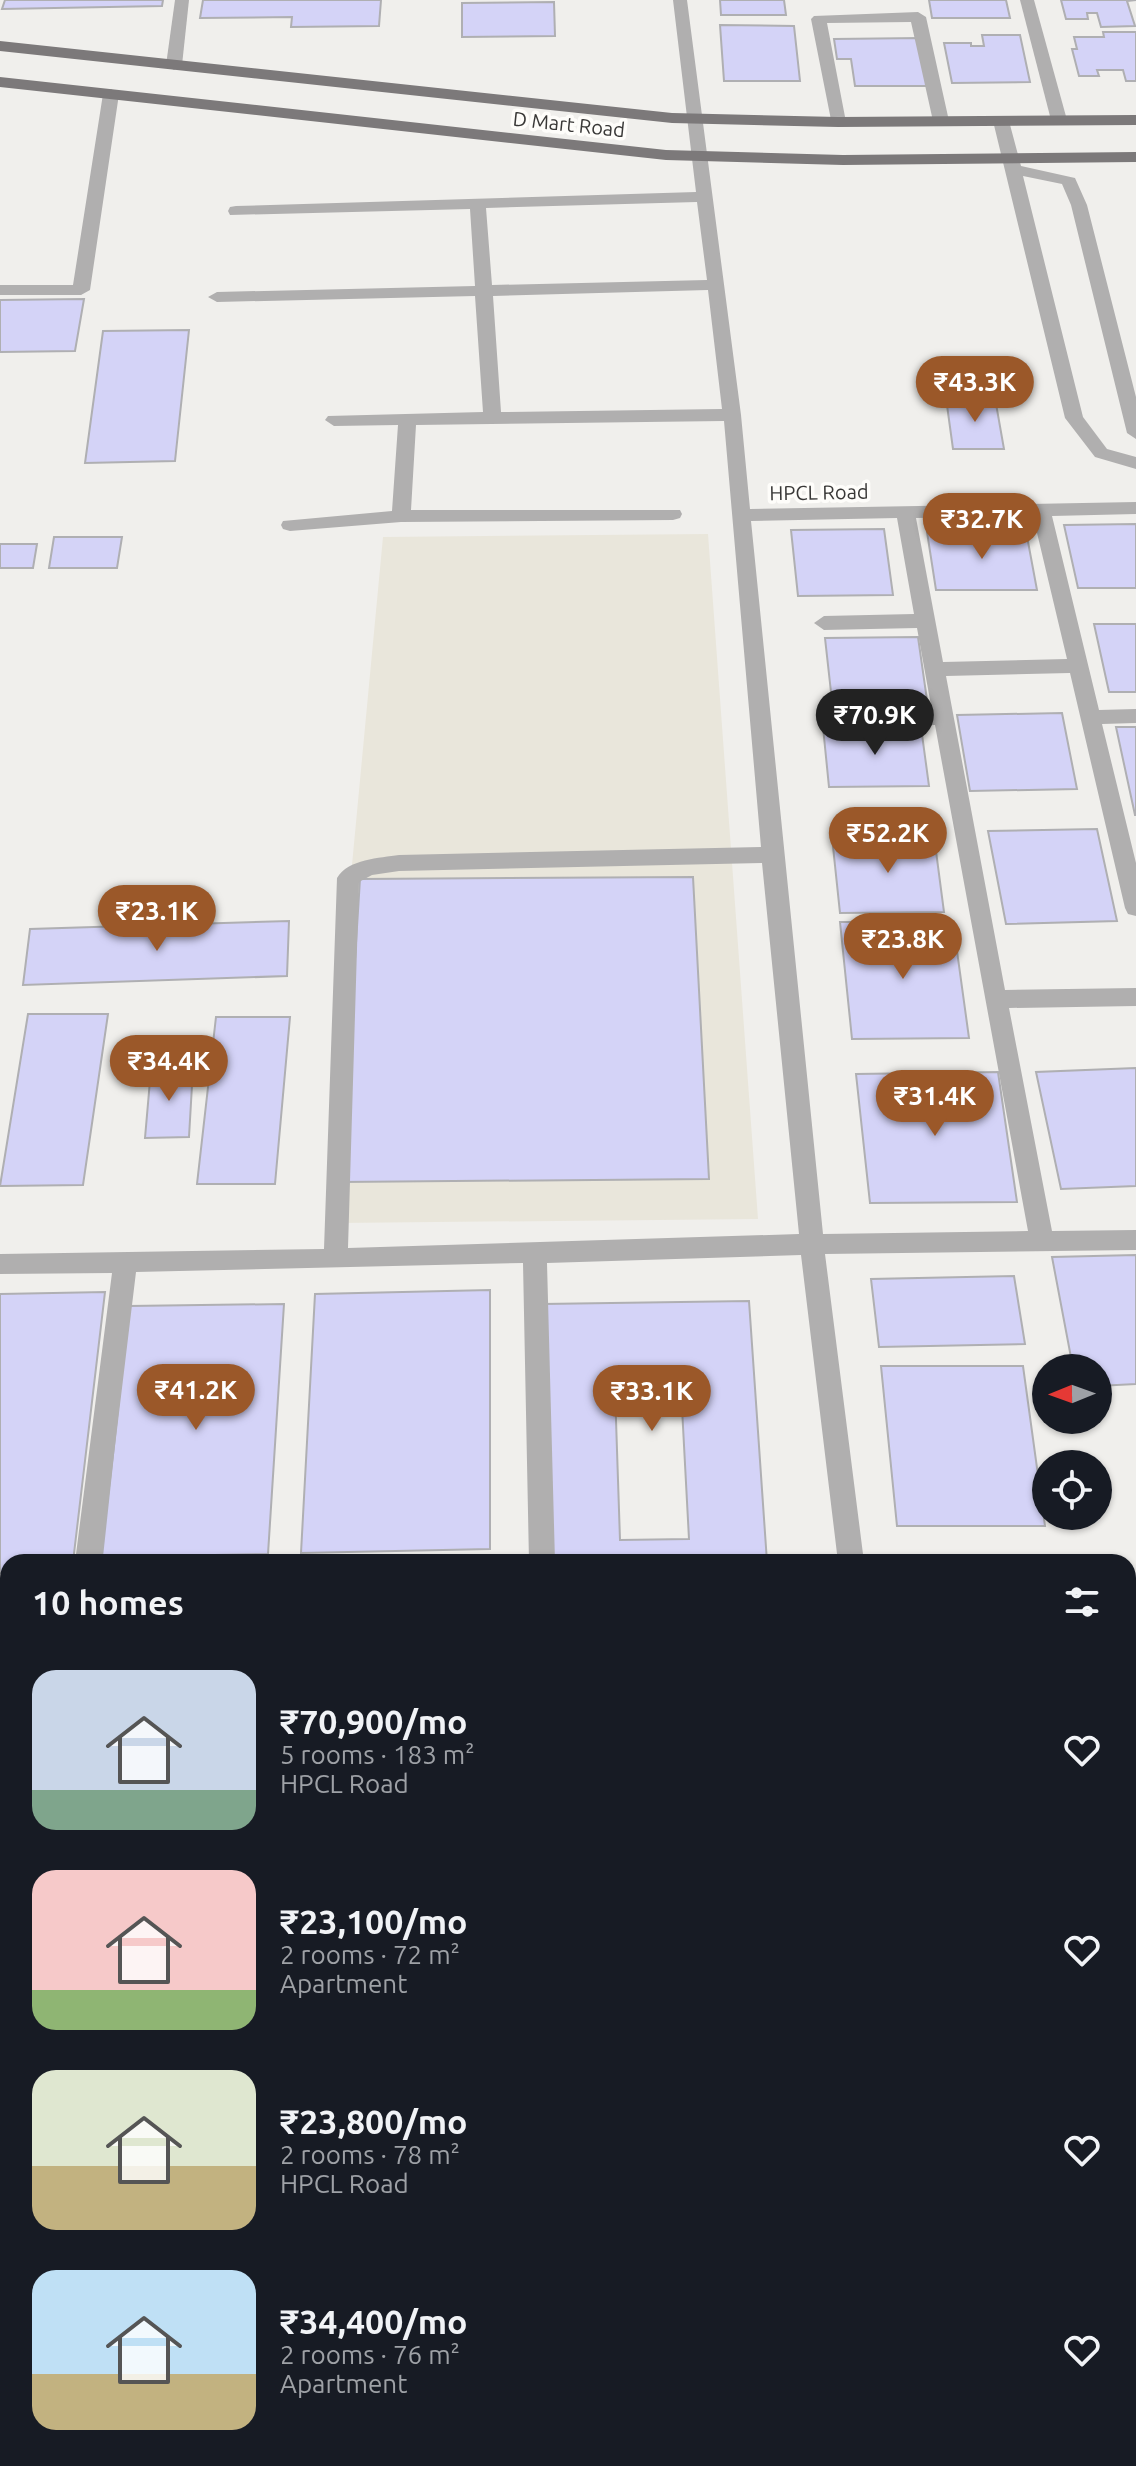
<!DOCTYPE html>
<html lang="en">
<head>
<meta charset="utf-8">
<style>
	body { margin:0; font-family:Ubuntu,sans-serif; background:#242831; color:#f1f3f6; height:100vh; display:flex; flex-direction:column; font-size:30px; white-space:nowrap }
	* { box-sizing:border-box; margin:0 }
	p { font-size:26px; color:#9ea1a6 }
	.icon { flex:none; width:44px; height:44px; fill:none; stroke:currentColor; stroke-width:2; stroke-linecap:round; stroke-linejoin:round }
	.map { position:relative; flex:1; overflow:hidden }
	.drawer { position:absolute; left:0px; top:1554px; width:1136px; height:912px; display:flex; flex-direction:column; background:#171b24; border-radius:24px 24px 0 0; box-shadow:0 2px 6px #0004 }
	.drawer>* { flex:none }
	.needle { width:52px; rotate:269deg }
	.buttons { position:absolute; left:1032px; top:1354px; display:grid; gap:16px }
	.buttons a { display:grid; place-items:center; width:80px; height:80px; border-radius:50%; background:#171b24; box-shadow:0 2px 6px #0004; font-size:40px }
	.price { position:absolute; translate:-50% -68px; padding:0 18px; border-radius:28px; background:#9b5829; color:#fff; font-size:26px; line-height:52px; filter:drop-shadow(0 2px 4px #0008) }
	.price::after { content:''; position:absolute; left:50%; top:48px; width:24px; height:18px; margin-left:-12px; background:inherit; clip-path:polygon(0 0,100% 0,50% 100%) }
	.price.on { background:#222; color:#fff }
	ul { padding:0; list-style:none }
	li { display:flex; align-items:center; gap:24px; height:200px; padding:0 32px }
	li span { display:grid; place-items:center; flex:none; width:224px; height:160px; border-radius:24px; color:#555 }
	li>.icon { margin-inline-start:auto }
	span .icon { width:96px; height:96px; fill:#fffc; stroke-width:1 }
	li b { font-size:34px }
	h2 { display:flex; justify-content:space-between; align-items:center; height:96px; padding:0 32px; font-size:34px }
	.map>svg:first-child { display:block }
</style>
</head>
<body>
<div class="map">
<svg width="1136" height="2466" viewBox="0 0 1136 2466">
	<rect width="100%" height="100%" fill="#f0efec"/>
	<path fill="#e9e6db" d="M708,534L758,1219L337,1223L348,907L383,537Z"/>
	<g fill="#d4d3f7" stroke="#afafb2" stroke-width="2" fill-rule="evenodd">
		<path d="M5,0H163L162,6L2,9Z"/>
		<path d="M203,0H381L379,26L291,27L292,17L200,18Z"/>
		<path d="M720,0H784L786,15H721Z"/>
		<path d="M929,0H1006L1010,18H932Z"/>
		<path d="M1061,0H1136L1127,1L1135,26L1101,27L1097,13H1087L1088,19H1066Z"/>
		<path d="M554,2L555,36L462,37V3Z"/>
		<path d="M720,25L794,26L800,81H724Z"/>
		<path d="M1103,32H1136V81H1126L1123,70H1097L1099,76H1079L1072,49H1077L1074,37H1104Z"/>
		<path d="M982,35H1020L1030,82L952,83L944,43H971V46H984Z"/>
		<path d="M921,38L929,86H855L851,59H837L834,39Z"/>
		<path d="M84,299L75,351L0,352V300Z"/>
		<path d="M189,330L175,461L85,463L103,331Z"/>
		<path d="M946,398H995L1004,449H953Z"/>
		<path d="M1136,524V588H1078L1064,525Z"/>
		<path d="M884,529L893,595L798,596L791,530Z"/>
		<path d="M1026,531L1037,590H936L927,532Z"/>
		<path d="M54,537H122L117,568H49Z"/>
		<path d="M0,544H37L33,568H0Z"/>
		<path d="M1094,624H1136V692H1109Z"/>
		<path d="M918,637L927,700L832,701L825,638Z"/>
		<path d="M1062,713L1077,789L970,791L957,715Z"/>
		<path d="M823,727H921L929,786L829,787Z"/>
		<path d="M1116,727H1136V815H1135Z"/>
		<path d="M1097,829L1117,921L1006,924L988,831Z"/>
		<path d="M934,836L944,912L840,913L832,837Z"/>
		<path d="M693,877L709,1179L341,1182L360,879Z"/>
		<path d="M289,921L287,976L23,985L30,929Z"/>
		<path d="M840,922H953L969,1038L852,1039Z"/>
		<path d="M28,1014H108L83,1185L0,1186Z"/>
		<path d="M216,1017H290L275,1184H197Z"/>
		<path d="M193,1068L189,1137L145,1138L151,1069Z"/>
		<path d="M1136,1068V1186L1061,1189L1036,1072Z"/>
		<path d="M998,1072L1017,1202L870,1203L856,1074Z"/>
		<path d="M1136,1255V1384L1098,1386V1368H1073L1052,1257Z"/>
		<path d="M1014,1276L1025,1344L879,1347L871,1279Z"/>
		<path d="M490,1290V1549L301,1553L315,1294Z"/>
		<path d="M105,1292L73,1562H8V1572L0,1573V1294Z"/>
		<path d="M749,1301L767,1562H549L543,1304ZM681,1389L689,1539L620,1540L615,1390Z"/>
		<path d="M284,1304L268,1554L102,1557L129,1306Z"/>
		<path d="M881,1366H1023L1045,1526H897Z"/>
		<path d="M1128,1628H1136V1732L1128,1686Z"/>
		<path d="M6,1630L8,1933H0V1671Z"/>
		<path d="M1128,1949L1136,2011V2119H1128Z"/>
		<path d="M1136,2244V2446L1128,2447V2245Z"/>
		<rect x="262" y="2458" width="357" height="8"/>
		<path d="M718,2458H876L877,2466H718Z"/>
	</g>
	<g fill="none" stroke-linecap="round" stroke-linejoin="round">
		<g fill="#b0afaf" fill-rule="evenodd">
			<path d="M175,0H189L182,65L174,70L166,65Z"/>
			<path d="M673,0H687L741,415L750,509L1136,502V514L1052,516L1099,710L1136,709V723L1102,724L1136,863V916L1128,914L1125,908L1070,673L946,676L1005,990L1136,988V1006L1009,1008L1052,1231L1136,1230V1250L825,1254L864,1562H838L801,1255L547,1263L555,1562H529L523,1263L136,1272L101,1562H75L112,1273L0,1274V1254L324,1249L337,878C348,859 380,858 399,855L761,847L724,421L416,425L411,510H680L682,514L680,518L673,520L401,522L290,531L283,529L281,525L283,521L392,511L398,425L334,426L325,420L328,416L483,412L475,296L217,302L208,297L217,292L475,286L470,209L230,215L228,211L230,207L236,206L696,192ZM697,202L707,280L492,285L486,208ZM708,290L722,409L501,412L493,296ZM1033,516L1067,659L943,662L916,518ZM897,518L914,614L824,616L814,623L824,630L917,628L932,711L840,712L833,714L830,719L833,724L840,726L935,725L1028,1231L823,1234L751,521ZM762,863L799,1234L348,1248L359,882L372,875L399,871Z"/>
			<path d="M1020,0H1034L1067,120L1065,123H1053L1051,120Z"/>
			<path d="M918,12L926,17L949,121L947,124L941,126L933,121L911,22L827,23L846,122L844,125H832L811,19L814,16Z"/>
			<path d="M111,89L119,94L90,290L81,295H0V285H73L103,94Z"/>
			<path d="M1001,116L1009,121L1021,166L1075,178L1087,205L1136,397V439L1127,433L1071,205L1062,184L1023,176L1083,417L1107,449L1136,457V469L1095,457L1065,418L993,121Z"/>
			<rect x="1128" y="1587" width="8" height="26"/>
			<rect x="0" y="2010" width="8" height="30"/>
			<path d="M949,2458H981L983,2466H949Z"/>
		</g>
		<g fill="#7c797a" fill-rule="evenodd">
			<path d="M0,41L672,113L838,117L1136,115V125L838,127L672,123L0,51Z"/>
			<path d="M0,77L666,150L843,155L1136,152V162L843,165L666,160L0,87Z"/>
		</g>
	</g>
	<g text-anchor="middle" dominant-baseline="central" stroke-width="7" stroke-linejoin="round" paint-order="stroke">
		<g font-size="20" fill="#393837" stroke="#fefdfa">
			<text transform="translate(569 124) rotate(6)">D Mart Road</text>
			<text transform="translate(819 492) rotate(-1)">HPCL Road</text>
		</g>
	</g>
</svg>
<div class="buttons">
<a><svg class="needle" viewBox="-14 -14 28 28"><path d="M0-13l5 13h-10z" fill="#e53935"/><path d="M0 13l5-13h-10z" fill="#9ea1a6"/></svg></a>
<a><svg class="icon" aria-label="locate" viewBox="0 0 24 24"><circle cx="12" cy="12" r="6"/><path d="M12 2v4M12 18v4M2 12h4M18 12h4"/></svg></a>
</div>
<b class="price" style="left:975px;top:424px">₹43.3K</b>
<b class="price" style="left:982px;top:561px">₹32.7K</b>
<b class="price on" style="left:875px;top:757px">₹70.9K</b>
<b class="price" style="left:888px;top:875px">₹52.2K</b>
<b class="price" style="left:157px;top:953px">₹23.1K</b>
<b class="price" style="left:903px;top:981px">₹23.8K</b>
<b class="price" style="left:169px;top:1103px">₹34.4K</b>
<b class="price" style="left:935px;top:1138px">₹31.4K</b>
<b class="price" style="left:196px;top:1432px">₹41.2K</b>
<b class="price" style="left:652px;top:1433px">₹33.1K</b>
<section class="drawer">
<h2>10 homes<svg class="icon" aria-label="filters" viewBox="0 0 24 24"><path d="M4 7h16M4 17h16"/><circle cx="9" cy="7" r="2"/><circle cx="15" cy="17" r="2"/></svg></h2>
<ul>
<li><span style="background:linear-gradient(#c9d6e8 75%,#7fa58c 0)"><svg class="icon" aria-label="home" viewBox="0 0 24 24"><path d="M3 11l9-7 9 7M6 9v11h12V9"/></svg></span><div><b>₹70,900/mo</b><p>5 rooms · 183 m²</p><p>HPCL Road</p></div><svg class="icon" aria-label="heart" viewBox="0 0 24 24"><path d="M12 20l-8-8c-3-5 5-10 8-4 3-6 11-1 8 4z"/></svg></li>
<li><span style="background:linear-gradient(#f6c9c9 75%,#8fb573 0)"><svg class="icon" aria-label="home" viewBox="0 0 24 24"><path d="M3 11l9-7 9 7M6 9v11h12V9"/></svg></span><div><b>₹23,100/mo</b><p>2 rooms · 72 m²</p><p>Apartment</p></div><svg class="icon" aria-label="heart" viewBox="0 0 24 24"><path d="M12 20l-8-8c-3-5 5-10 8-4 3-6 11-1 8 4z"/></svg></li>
<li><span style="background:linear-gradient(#dfe7d0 60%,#c2b280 0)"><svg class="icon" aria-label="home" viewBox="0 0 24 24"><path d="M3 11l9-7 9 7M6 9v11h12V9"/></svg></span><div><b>₹23,800/mo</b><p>2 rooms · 78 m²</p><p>HPCL Road</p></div><svg class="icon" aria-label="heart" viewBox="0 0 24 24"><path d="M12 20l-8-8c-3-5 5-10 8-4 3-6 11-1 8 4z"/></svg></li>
<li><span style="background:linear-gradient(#bfe0f5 65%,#c2b280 0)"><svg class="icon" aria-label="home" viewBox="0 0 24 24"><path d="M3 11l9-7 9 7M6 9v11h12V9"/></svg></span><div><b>₹34,400/mo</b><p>2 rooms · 76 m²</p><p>Apartment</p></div><svg class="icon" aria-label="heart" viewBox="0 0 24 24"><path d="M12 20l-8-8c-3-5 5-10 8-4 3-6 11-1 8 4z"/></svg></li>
</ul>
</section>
</div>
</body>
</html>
